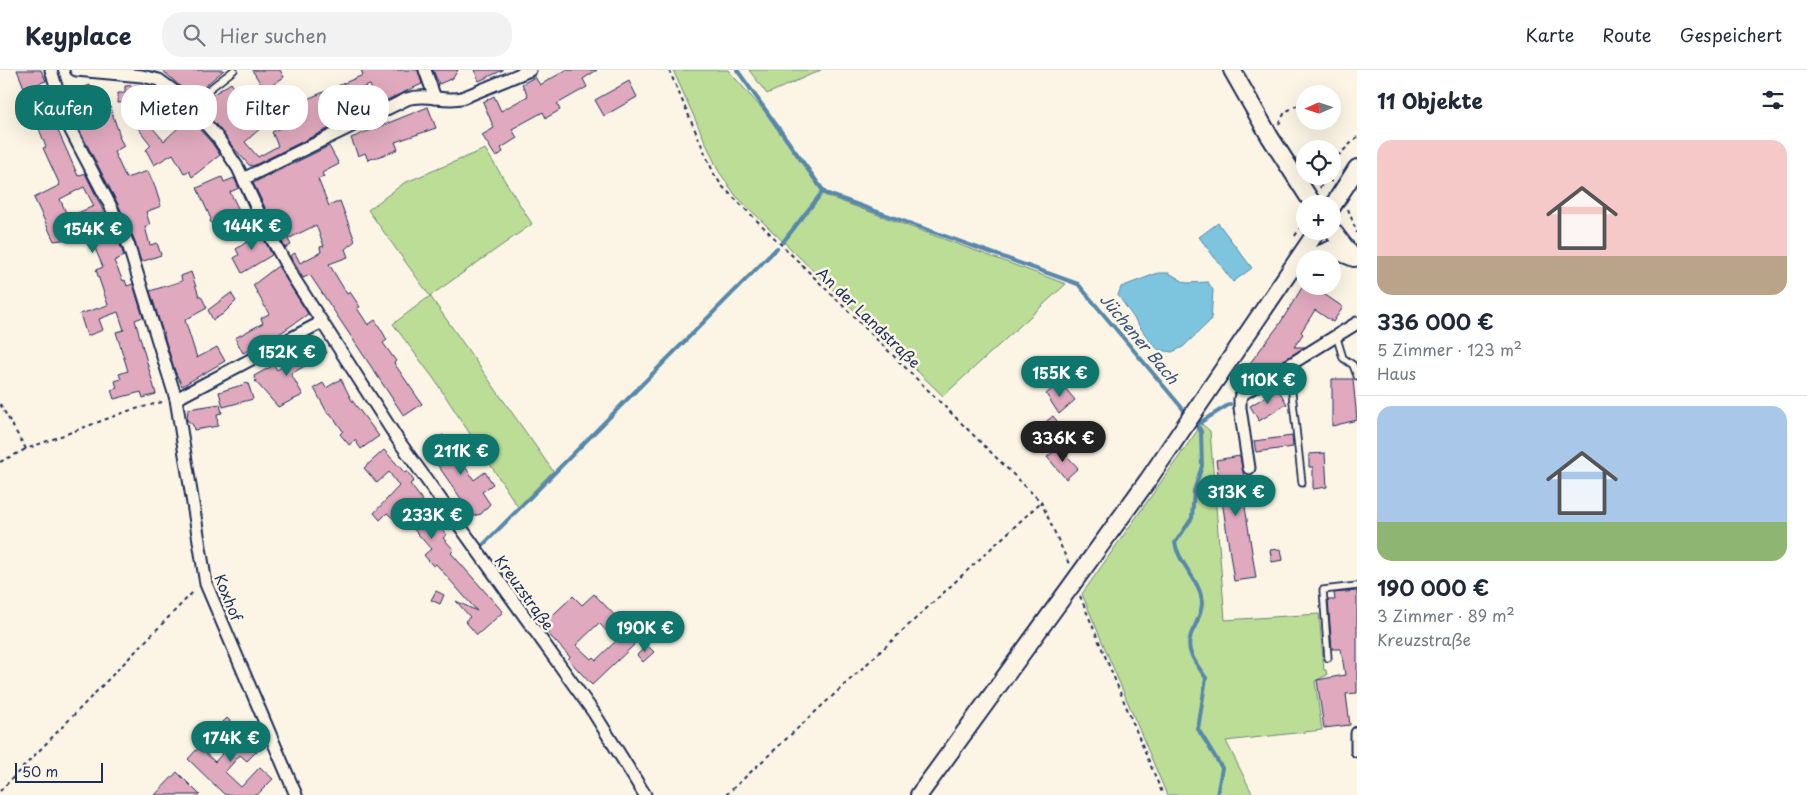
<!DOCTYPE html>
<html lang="de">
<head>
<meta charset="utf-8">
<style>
	body { margin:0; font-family:"Playpen Sans",sans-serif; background:#f2f2f3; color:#1f2937; height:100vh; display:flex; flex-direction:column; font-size:19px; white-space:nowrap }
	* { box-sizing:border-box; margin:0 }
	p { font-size:16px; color:#747a83 }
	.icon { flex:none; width:28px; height:28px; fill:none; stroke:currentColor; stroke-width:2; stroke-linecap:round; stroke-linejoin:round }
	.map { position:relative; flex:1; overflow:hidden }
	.side { display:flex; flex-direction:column; background:#fff; width:450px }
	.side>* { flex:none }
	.guide { position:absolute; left:15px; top:15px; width:475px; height:45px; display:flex; gap:10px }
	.needle { width:32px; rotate:267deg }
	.fabs { position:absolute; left:1296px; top:15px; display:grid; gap:10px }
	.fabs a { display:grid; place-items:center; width:45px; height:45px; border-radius:50%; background:#fff; box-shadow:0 5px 20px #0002; font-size:25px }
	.scale { position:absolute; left:15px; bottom:12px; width:88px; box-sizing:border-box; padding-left:5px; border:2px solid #1b2f5e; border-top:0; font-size:14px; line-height:18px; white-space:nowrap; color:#1b2f5e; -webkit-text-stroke:4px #fcf5e5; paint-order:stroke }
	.price { position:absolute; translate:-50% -42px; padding:0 11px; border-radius:18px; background:#0f766e; color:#fff; font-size:16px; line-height:32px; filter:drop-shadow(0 1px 2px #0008) }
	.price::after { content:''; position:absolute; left:50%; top:30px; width:15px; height:11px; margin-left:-8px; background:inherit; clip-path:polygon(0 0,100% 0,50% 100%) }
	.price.current { background:#222; color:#fff }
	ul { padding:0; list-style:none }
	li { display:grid; align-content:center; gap:10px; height:265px; padding:0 20px }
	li+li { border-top:1px solid #e0e1e3 }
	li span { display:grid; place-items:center; height:155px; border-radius:15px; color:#555 }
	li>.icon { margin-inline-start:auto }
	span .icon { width:90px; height:90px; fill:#fffc; stroke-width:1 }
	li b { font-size:21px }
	h2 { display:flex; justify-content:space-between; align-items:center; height:60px; padding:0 20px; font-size:21px }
	.tag { padding:0 18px; border-radius:20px; background:#fff; box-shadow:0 5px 20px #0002; font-size:18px; line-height:45px }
	.tag.current { background:#0f766e; color:#fff }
	header { display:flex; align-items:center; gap:30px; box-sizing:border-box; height:70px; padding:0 25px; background:#fff; border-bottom:1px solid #e0e1e3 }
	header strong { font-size:24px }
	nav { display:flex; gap:28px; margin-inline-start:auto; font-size:18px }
	.search { width:350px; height:45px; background:#f2f2f3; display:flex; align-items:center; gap:12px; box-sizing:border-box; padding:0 18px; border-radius:20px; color:#747a83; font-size:19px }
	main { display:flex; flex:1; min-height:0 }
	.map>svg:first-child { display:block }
</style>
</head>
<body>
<header>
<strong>Keyplace</strong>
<div class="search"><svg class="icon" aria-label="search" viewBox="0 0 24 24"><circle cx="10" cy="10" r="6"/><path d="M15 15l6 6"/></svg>Hier suchen</div>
<nav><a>Karte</a><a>Route</a><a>Gespeichert</a></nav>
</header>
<main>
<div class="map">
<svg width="1357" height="725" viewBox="0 0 1357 725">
	<rect width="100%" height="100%" fill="#fcf5e5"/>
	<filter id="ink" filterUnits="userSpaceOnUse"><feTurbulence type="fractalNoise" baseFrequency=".02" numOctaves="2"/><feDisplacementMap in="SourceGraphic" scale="10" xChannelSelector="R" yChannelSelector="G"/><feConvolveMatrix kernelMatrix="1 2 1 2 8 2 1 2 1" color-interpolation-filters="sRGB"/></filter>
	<g filter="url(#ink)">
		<g fill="#bcdd96" stroke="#6c867a">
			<path d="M673,0H728L765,42L824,125L1066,214L943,326L736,126L718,100Z"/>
			<path d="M749,0H821L767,24Z"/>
			<path d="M485,79L532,154L430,226L553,401L518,437L434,309L393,254L430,226L368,140L404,113Z"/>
			<path d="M1202,354L1210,361L1225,550L1319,544L1324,600H1326L1327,605L1315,611L1322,660L1226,671L1253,725H1167L1082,524Z"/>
		</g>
		<g fill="#7dc4de" stroke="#5688ab">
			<path d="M1218,153L1252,198L1233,212L1199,167Z"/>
			<path d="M1158,203H1169L1186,213L1208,212L1213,220L1211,250L1183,277L1172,282L1159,280L1151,273L1118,225L1121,217Z"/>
		</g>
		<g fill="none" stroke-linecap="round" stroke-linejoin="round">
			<g stroke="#5688ab" stroke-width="4">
				<path d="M737,0L825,123L1078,214L1188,345"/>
				<path d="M783,172L824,120"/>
				<path d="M1194,352L1201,361L1202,396L1194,421L1192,448L1175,473C1179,495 1201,510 1202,533C1202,541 1198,549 1195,556C1182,578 1193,589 1206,608L1198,659L1222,698L1217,725"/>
				<path d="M1196,355L1230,334"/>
				<path d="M481,477L777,178"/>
			</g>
		</g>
		<g fill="#e0a9bd" stroke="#1b2f5e" fill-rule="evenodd">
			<path d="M17,0H41L46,11L37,14L39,19L27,25Z"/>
			<path d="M162,0H224L192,27Z"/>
			<path d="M252,0H280L284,7L268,18L273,25L264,31L255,18L261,14Z"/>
			<path d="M361,0H418L422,14L378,34L370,15L353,21L362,42L253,96L249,95L232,76L198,34L231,13L247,38L258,30L271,49L245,72L258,87L278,76L272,62L304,46L301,38L308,35L305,30L363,5Z"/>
			<path d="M433,0H458L453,8L439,14Z"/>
			<path d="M474,0H503L479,11Z"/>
			<path d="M566,0H597L583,9L587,17L557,34L560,40L546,48L543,42L512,59L517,68L501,78L503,82L496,87L482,65L494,58L483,32L494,26L501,41L528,26L522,14L535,7L540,15Z"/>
			<path d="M629,11L637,27L604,46L595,30Z"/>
			<path d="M90,15L94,27L97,26L100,34L108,31L120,66L119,67L124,76L114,82L126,108L148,101L155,117L161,136L146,142L150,155L145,157L150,175L157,173L161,185L141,192L135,171L118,134L75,52L66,24Z"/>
			<path d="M143,15L144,31L159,29L162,45L150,55L164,71L180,56L162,36L171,28L212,73L220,85L192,107L189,101L184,103L173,84L154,95L146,80L151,75L131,49L138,45L131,32L118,33V23H125V16Z"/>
			<path d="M41,36L45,47L51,45L78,106L85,103L121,177L124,186L114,191L123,211L125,210L127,216L133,214L143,247L135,250L156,324L143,328L141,322L114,329L111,320L117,318L115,311L121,309L119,304L128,301L116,262L124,260L118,242L99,249L103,260L87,266L80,244L108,235L96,200L103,197L94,176L90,178L85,167L54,171L34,128L60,115L43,78L46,77L36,51L30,53L26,42ZM84,117L94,136L68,147L60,129Z"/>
			<path d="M428,37L436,58L395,72L398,79L392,82L368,90L365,83L358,86L351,68Z"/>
			<path d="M329,76L339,94L322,103L324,107L318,109L329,136L340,131L355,171L345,179L348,187L329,194L347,224L350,222L360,237L357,238L368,255L375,250L382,261L387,270L383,273L396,291L394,293L422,334L404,346L310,205L303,208L290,186L295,183L300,193L321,182L320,177L324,176L316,155L288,169L291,175L285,178L253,113Z"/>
			<path d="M222,107L224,112L234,108L239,118L230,122L241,144L226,151L229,157L218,164L210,151L211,149L197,118Z"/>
			<path d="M257,156L272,185L242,203L234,188L239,185L236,179L250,170L245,163Z"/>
			<path d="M278,196L308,244L272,269L243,283L235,268L263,253L261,248L269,244L253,215Z"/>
			<path d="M191,202L199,226H201L207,238L185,250L197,288L217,277L225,291L182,316L175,301L150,221L182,211L181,206Z"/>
			<path d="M1303,216H1312L1343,237L1333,252L1315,240L1301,262L1303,264L1294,277H1305L1258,306L1250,293L1279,255Z"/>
			<path d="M231,223L236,231L223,244L213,250L208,240Z"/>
			<path d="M321,272L327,283L291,304L303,325L278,337L255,311H256L254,306L274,295L277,300Z"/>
			<path d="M341,309L351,329L379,366L361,379L355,370L349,375L340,364L343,361L330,343L328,344L314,318L323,313L326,318Z"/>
			<path d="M1332,309H1353L1357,350L1332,356Z"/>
			<path d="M1060,312L1075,330L1059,344L1046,324Z"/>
			<path d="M248,313L253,329L223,337L219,322Z"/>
			<path d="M1278,319L1287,334L1259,351L1250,336Z"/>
			<path d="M220,334L222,343L217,344L218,356L194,360L193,355L187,350L188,339Z"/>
			<path d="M1053,346L1067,364L1053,376L1038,358Z"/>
			<path d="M443,365L455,383L462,378L469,389L463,394L474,410L485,402L493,414L482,422L490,434L481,444L473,446L428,381L426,376Z"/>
			<path d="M1292,366L1293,377L1256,382L1254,371Z"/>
			<path d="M1059,377L1078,398L1066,409L1047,387Z"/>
			<path d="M384,380L405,403L407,401L414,411L410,414L423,431L420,434L447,465L443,468L454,480L451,483L503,542L477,565L465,551L470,547L456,531L477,541L436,494L433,496L424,485L431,479L411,456L409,458L405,454L403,457L387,443L380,450L374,443L399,416L389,402L377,413L364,398Z"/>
			<path d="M1325,383L1327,417L1313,419V397H1309V384Z"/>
			<path d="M1240,386L1248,429L1244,430L1256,508L1234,511L1216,390Z"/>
			<path d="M1281,479L1283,490L1272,492L1270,480Z"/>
			<path d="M436,521L444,525L440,534L431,530Z"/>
			<path d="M1357,521V623L1346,624L1350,655L1324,658L1317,610L1345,605L1341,579H1332L1328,530H1335L1334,523Z"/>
			<path d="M594,524L633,564L628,569L634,575L592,615L568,589L570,587L541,556L573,526L582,535ZM599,553L616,571L596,590L593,587L591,589L576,575Z"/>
			<path d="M647,575L654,582L643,592L637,585Z"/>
			<path d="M227,648L259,679L247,691L240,685L225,702L241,717L260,697L273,709L257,725H225L188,689L199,677L215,692L230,675L215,660Z"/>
			<path d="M177,702L200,725H155Z"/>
		</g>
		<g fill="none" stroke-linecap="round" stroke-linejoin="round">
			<g stroke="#1b2f5e" stroke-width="9">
				<g id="service">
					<path d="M189,35L234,0"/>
					<path d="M1336,265L1343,288L1353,295L1357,306"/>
					<path d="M1289,296L1302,413"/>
					<path d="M1328,588L1323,520L1357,516"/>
				</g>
			</g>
			<g stroke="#1b2f5e" stroke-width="15">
				<g id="minor">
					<path d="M51,0L68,55L111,137L128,174L176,329L206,514L296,725"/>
					<path d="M76,0L142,6L159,10L182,27L218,68L238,98L267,160L293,207L398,370L594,643L645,725"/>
					<path d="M425,0L435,28"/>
					<path d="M243,109L407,29C425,23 444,32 462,28L530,0"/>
					<path d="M176,329L322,252"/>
					<path d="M1249,398L1240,338V328L1244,323L1357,253"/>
					<path d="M1357,663V681"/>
				</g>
			</g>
			<g stroke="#1b2f5e" stroke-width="20">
				<g id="secondary">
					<path d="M1232,0L1270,67L1313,134"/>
					<path d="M1332,137L1357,98"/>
					<path d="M1332,160L1352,186"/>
					<path d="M1308,189L1332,179L1354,188"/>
					<path d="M919,725L1148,410L1317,161"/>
				</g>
			</g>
			<g stroke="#1b2f5e" stroke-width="2" stroke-dasharray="4 4" stroke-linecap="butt">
				<path d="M669,0L714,104L722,116L1036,427L1041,432L1069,494"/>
				<path d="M1279,54L1285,42L1300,34"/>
				<path d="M1332,92L1357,67"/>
				<path d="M1323,106L1332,112"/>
				<path d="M1320,118L1325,106"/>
				<path d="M1348,139L1357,163"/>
				<path d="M1295,166L1305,149"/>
				<path d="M0,334L26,379L128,341L166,331"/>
				<path d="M0,392L26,379"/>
				<path d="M1080,526L1163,725"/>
				<path d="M0,721L195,520"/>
				<path d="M726,725L1041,432"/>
			</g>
			<use href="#service" stroke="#fcf5e5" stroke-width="5.5"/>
			<use href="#minor" stroke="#fcf5e5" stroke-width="11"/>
			<use href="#secondary" stroke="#fcf5e5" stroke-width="16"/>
		</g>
	</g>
	<g text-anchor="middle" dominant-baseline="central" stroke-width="5" stroke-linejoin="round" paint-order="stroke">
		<g font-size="15" fill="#1b2f5e" stroke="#fcf5e5">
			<text transform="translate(869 247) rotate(44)">An der Landstraße</text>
			<text transform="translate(525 522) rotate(54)">Kreuzstraße</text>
			<text transform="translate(229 527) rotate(68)">Koxhof</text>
		</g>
		<g font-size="16" font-style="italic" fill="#34547e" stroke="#fcf5e5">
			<text transform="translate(1140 268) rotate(50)">Jüchener Bach</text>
		</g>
	</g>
</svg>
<div class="fabs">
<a><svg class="needle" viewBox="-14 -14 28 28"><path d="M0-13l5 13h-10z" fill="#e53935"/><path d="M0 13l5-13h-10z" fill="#747a83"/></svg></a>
<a><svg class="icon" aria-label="locate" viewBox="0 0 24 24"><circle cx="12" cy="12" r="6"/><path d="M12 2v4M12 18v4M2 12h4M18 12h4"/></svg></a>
<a>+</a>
<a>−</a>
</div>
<div class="scale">50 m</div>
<b class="price" style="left:252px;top:181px">144K €</b>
<b class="price" style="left:93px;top:184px">154K €</b>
<b class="price" style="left:287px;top:307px">152K €</b>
<b class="price" style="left:1060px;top:328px">155K €</b>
<b class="price" style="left:1268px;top:335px">110K €</b>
<b class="price current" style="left:1063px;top:393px">336K €</b>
<b class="price" style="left:461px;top:406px">211K €</b>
<b class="price" style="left:1236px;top:447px">313K €</b>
<b class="price" style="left:432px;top:470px">233K €</b>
<b class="price" style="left:645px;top:583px">190K €</b>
<b class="price" style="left:231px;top:693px">174K €</b>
<div class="guide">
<a class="tag current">Kaufen</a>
<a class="tag">Mieten</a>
<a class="tag">Filter</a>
<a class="tag">Neu</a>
</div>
</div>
<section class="side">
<h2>11 Objekte<svg class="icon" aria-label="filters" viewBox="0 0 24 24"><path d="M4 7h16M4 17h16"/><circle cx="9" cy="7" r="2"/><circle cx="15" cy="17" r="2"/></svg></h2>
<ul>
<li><span style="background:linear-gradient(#f6c9c9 75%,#b9a48a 0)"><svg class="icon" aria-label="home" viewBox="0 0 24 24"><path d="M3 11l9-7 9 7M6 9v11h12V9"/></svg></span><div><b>336 000 €</b><p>5 Zimmer · 123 m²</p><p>Haus</p></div></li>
<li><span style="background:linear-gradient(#a9c7e8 75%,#8fb573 0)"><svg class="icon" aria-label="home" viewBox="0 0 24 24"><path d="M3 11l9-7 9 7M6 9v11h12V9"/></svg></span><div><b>190 000 €</b><p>3 Zimmer · 89 m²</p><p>Kreuzstraße</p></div></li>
</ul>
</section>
</main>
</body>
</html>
